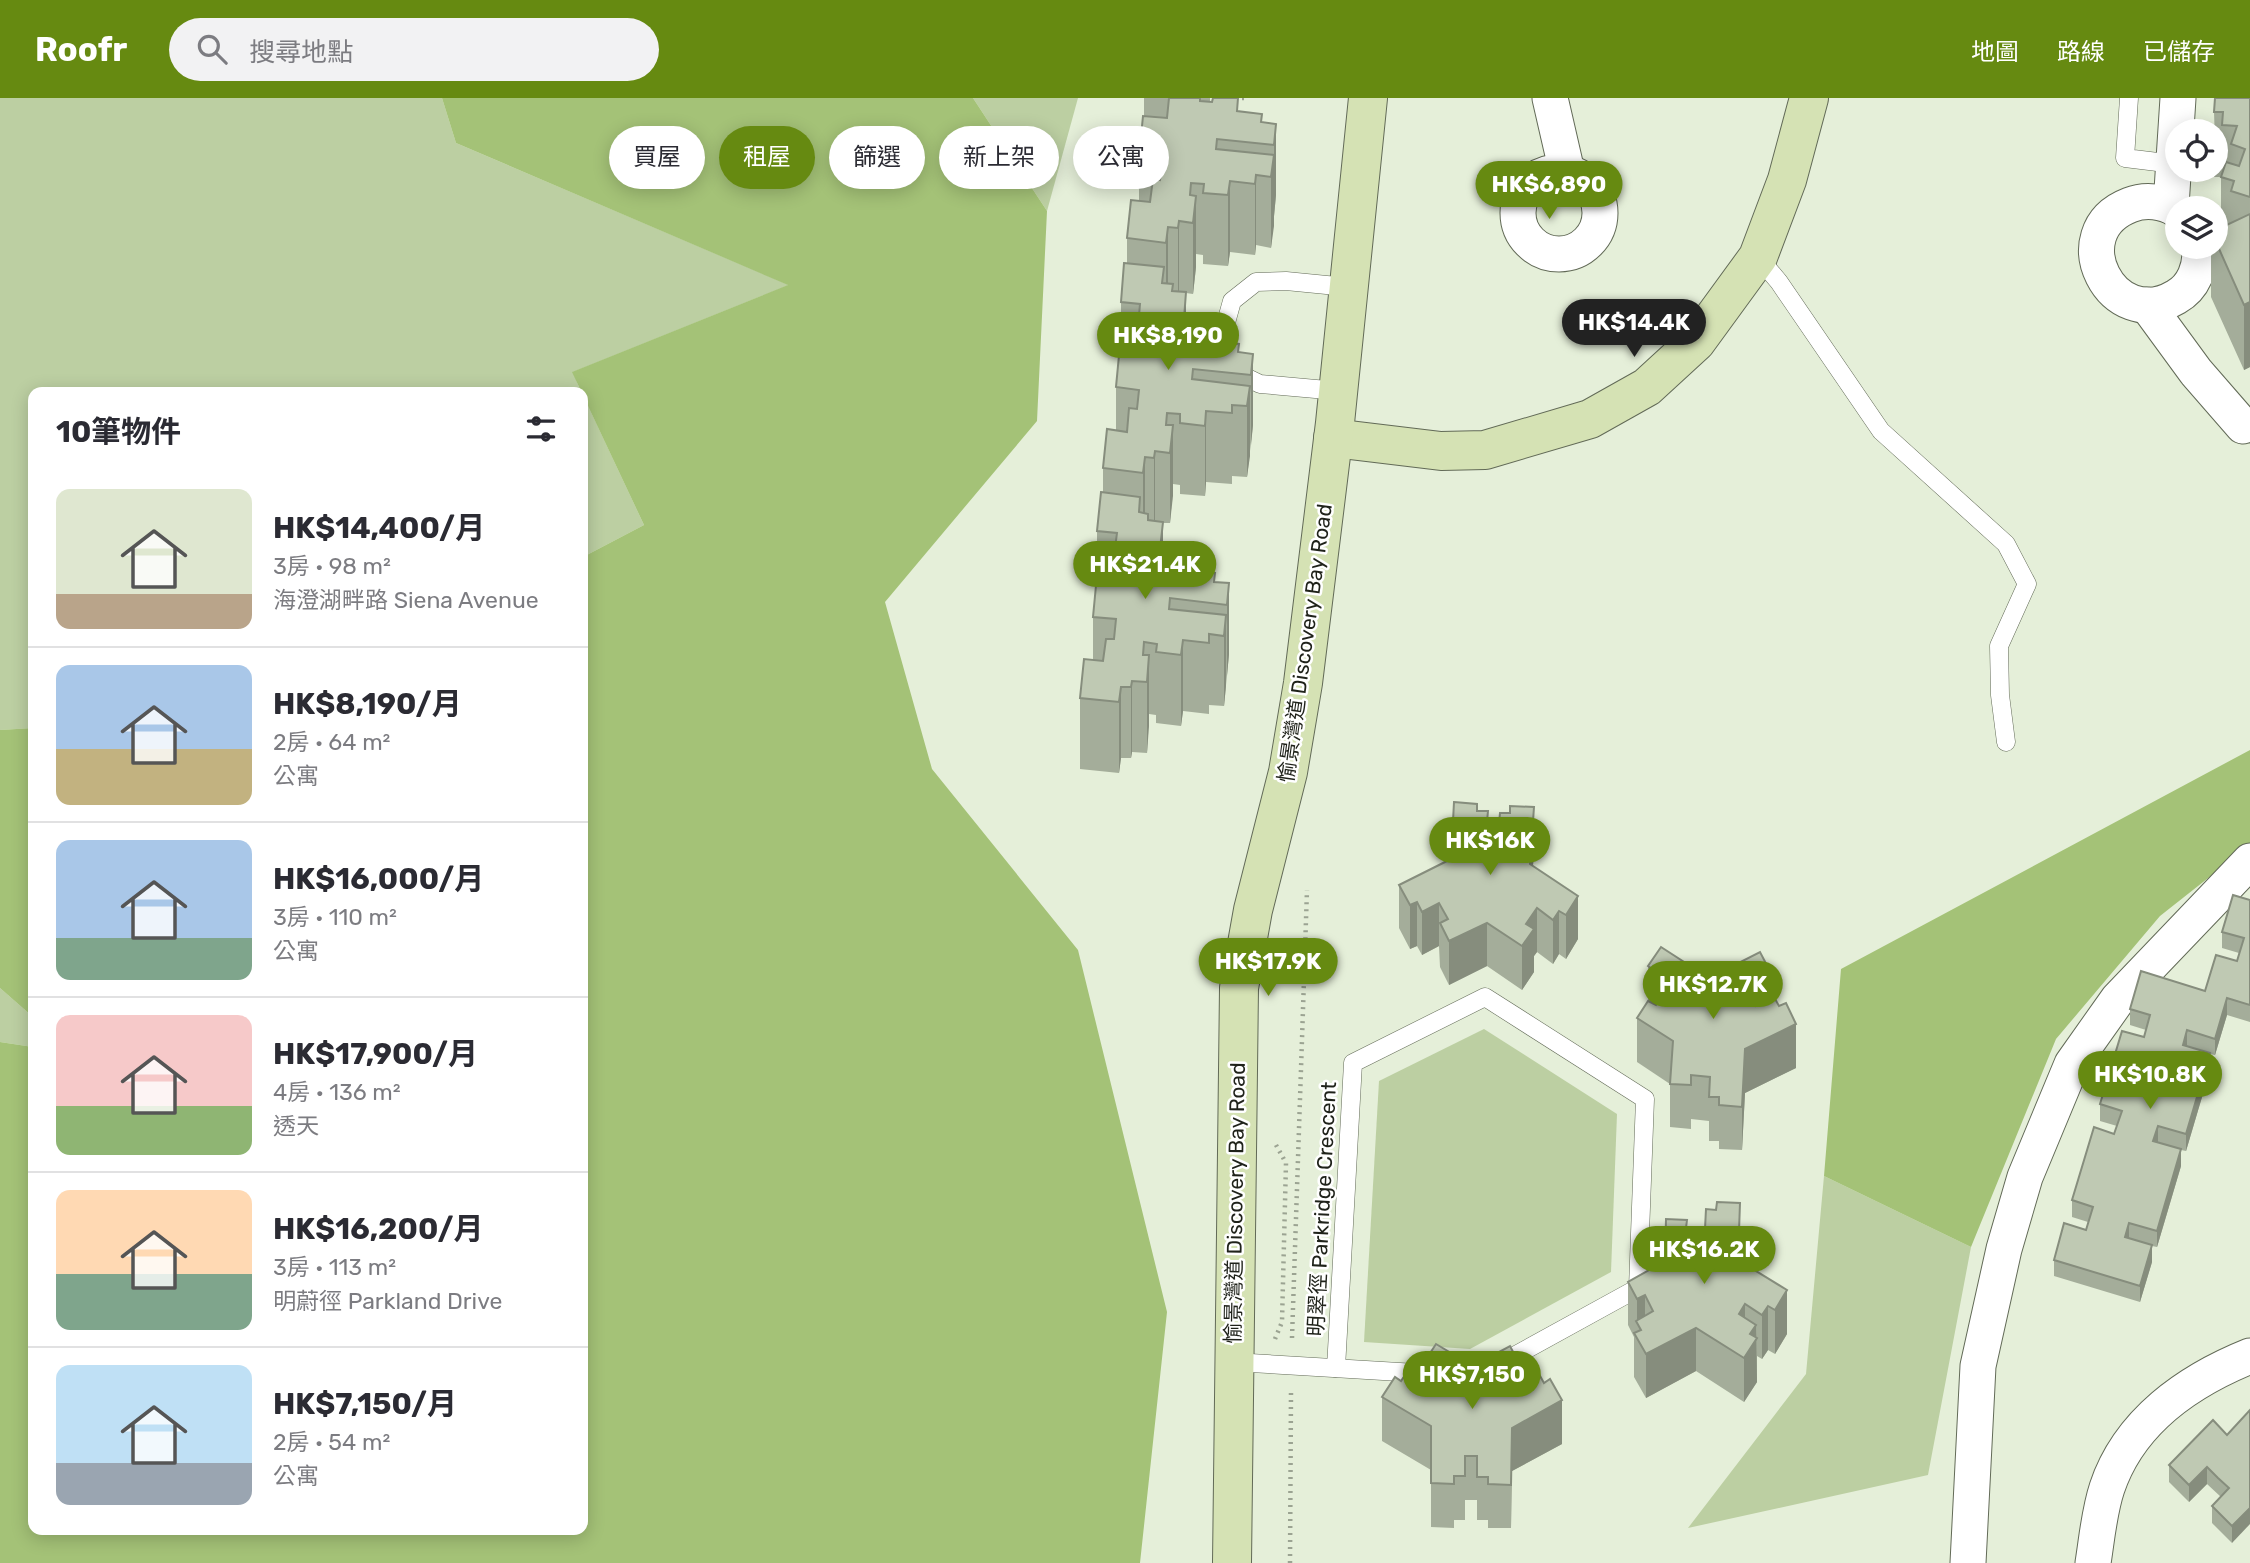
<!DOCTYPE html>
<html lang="zh-TW">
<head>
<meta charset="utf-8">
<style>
	body { margin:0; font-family:Rubik,"Noto Sans TC",sans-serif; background:#f2f2f3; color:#2b2b33; height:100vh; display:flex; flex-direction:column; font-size:26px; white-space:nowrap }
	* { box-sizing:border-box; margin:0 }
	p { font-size:23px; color:#7c7c81 }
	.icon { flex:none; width:38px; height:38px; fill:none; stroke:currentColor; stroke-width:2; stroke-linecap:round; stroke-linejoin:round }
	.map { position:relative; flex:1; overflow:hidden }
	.sheet { position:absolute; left:28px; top:289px; width:560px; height:1148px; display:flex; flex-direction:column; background:#fff; border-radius:14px; box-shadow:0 4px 18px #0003 }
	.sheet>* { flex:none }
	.hud { position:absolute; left:609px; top:28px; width:665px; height:63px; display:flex; gap:14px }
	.fabs { position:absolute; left:2165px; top:21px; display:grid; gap:14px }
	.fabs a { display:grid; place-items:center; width:63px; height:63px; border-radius:50%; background:#fff; box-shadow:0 4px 18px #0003; font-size:35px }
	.price { position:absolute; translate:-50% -60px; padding:0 16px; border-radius:24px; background:#668a11; color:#fff; font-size:23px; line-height:46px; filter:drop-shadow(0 2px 4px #0008) }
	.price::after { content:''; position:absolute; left:50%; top:42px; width:21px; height:16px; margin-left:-10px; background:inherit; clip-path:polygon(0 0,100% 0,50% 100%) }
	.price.active { background:#222; color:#fff }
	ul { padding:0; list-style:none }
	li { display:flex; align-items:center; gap:21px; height:175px; padding:0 28px }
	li+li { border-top:2px solid #e1e1e2 }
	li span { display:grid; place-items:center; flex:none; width:196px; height:140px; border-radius:14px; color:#555 }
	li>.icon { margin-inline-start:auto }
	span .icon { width:84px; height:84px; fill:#fffc; stroke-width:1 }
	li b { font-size:30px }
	h2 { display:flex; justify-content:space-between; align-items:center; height:84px; padding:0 28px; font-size:30px }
	.tag { padding:0 24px; border-radius:32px; background:#fff; box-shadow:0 4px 18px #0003; font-size:24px; line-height:63px }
	.tag.active { background:#668a11; color:#fff }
	header { display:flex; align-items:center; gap:42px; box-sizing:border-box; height:98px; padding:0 35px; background:#668a11; color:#fff }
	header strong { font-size:33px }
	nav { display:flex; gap:38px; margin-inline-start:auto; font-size:24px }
	.search { width:490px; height:63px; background:#f2f2f3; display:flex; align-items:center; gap:18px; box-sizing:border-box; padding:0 24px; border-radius:38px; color:#7c7c81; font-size:26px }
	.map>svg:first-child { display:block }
</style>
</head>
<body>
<header>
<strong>Roofr</strong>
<div class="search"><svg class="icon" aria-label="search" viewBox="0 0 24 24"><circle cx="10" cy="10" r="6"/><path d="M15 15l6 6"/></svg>搜尋地點</div>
<nav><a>地圖</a><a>路線</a><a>已儲存</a></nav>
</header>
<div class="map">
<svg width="2250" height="1465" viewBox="0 0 2250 1465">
	<rect width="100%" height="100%" fill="#e5efd9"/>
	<g fill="#bccfa2">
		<path d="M0,0H442L456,45L789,187L573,274L581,294H33V630L0,632Z"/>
		<path d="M973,0H1078L1047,113Z"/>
		<path d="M583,297L644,427L583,459Z"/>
		<path d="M0,890L33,919V949L0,944Z"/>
		<path d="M1484,931L1617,1016L1611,1174L1470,1251L1364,1244L1379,983Z"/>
		<path d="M1824,1078L1971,1149L1928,1377L1688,1430L1806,1276Z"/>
	</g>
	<g fill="#a4c277">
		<path d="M442,0H973L1047,113L1037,323L885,504L932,671L1078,852L1167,1214L1140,1465H0V944L33,949V1432H583V459L644,427L572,274L788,187L456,45Z"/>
		<path d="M33,630V919L0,890V632Z"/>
		<path d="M2250,652V747L2160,818L2056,941L1971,1149L1824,1078L1841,871Z"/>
	</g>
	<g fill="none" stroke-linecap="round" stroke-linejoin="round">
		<g stroke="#626a57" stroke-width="19">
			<g id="lane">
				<path d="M2129,0L2125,60L2174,66"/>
				<path d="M1758,159L1779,184L1881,333L2006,446L2027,486L1999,548L2000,597L2006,644"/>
				<path d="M1338,293L1260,286L1231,272L1222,239L1232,203L1256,184L1286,183L1347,189"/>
				<path d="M1233,1264L1450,1277"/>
				<path d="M1336,1270L1353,965L1485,899L1645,1001L1638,1190L1496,1268"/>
			</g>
		</g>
		<g stroke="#626a57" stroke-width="37">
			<g id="street">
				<path d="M1550,0L1567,74"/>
				<circle cx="1559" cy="115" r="41"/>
				<path d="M2171,108L2178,0"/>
				<path d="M2177,112C2164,103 2145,101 2130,107C2060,134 2112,237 2176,199C2194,189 2201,169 2200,149"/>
				<path d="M2147,207L2196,274L2243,328"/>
				<path d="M1968,1465L1978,1268L2004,1151L2025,1079L2072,966L2118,901L2250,763"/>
				<path d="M2093,1465C2097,1440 2099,1414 2107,1390C2129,1324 2188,1283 2250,1258"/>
			</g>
		</g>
		<g stroke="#626a57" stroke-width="40">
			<g id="secondary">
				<path d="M1333,340L1441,353L1485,352L1590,321L1647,289L1696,244L1758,159L1787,82L1809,0"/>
				<path d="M1232,1465L1239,890L1253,812L1288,674L1303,585L1335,325L1368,0"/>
			</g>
		</g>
		<g stroke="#9ba392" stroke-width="4.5" stroke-dasharray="2 5" stroke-linecap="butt">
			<path d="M1242,0H1246"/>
			<path d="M1292,1240L1307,792"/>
			<path d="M1275,1241L1282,1224L1286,1065L1276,1047"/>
			<path d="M1290,1465L1291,1294"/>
		</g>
		<use href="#lane" stroke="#fff" stroke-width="18"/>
		<use href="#street" stroke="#fff" stroke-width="35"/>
		<use href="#secondary" stroke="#d5e2b4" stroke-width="38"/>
	</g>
	<g fill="#a4ad9a">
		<path d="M1144,0H1210V4L1238,13L1262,25L1276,26V97L1271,150L1256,147L1255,157L1230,154L1228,168L1203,166V157L1196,156V169L1193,196L1186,195V234L1215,243L1239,254L1253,256V327L1247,379L1232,378V386L1206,384L1205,398L1180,396V387L1173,386L1170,425H1163V463L1191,473L1215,484L1229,485V556L1224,608L1209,607V616L1183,613L1181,628L1156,625V617L1149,616L1147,655L1132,654L1131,660H1121L1119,675L1080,671V600L1093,562V519L1097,477V433L1103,395V370L1116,332V289L1121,247V204L1127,165V140L1139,103V59L1144,18Z"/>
		<path d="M2250,0V269L2244,272L2211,199V149H2216V132L2221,129V79H2214V72H2216L2214,14Z"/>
		<path d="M1477,713L1488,734L1534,753L1533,768L1578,798V841L1566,861L1559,856L1553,866L1537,854L1534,858V874L1522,892L1487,868L1449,887L1440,869L1439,848L1422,857L1417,848L1410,851L1399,830V787L1451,761Z"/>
		<path d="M2250,802V924L2227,917L2215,957L2210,956V972L2186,1053L2181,1052V1068L2157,1149L2152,1148V1164L2140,1204L2054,1178V1162L2086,1132L2088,1124L2072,1119V1102L2114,1036L2117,1028L2100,1023V1006L2144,939L2146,932L2130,927V911L2205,893L2237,863L2239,855L2222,850V834Z"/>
		<path d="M1648,868L1709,880L1771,901L1796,970L1745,995L1742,1052L1719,1051V1043H1709V1023L1691,1021V1031L1670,1029V986L1637,964V920L1648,903Z"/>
		<path d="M1687,1130L1787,1192V1236L1775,1256L1768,1252L1762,1261L1757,1258V1284L1744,1304L1696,1273L1646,1300L1634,1279V1239L1628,1227V1184L1665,1163Z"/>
		<path d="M1425,1263L1473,1268L1519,1283L1562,1346L1512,1373L1511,1430H1488V1422H1477V1402H1465V1422H1454V1430L1431,1429V1372L1382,1343V1299L1401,1283L1424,1284L1425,1281Z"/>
		<path d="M2250,1312L2232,1445L2212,1425V1408L2221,1399L2207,1386L2189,1404L2169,1384V1367L2227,1337Z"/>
	</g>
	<g fill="#868d7d">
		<path d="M1276,26V97L1274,118V47Z"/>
		<path d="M1274,57V128L1271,150V79Z"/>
		<path d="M1256,77V147L1255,157V86Z"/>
		<path d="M1230,83V154L1228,168V97Z"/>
		<path d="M1196,98V169L1193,196V125Z"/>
		<path d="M1179,123V194L1178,201V130Z"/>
		<path d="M1168,129V200L1166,216V145Z"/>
		<path d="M1186,194V265L1184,292V221Z"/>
		<path d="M2250,204V269L2244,272V207Z"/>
		<path d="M1253,256V327L1251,347V277Z"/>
		<path d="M1250,288V358L1247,379V308Z"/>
		<path d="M1206,313V384L1205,398V328Z"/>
		<path d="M1173,327V398L1170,425V355Z"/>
		<path d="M1155,353V424L1154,431V360Z"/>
		<path d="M1145,359V429L1143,446V375Z"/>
		<path d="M1163,424V495L1160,522V451Z"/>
		<path d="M1229,485V556L1227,578V507Z"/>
		<path d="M1226,517V588L1224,608V538Z"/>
		<path d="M1183,542V613L1181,628V557Z"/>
		<path d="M1149,557V628L1147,655V584Z"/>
		<path d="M1132,583V654L1131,660V589Z"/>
		<path d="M1121,589V660L1119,675V604Z"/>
		<path d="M1534,709V753L1530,810V766Z"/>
		<path d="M1578,798V841L1566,861V817Z"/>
		<path d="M1417,804V848L1410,851V807Z"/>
		<path d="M1439,805V848L1422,857V814Z"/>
		<path d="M1537,810V854L1534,858V874L1522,892V848L1526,826Z"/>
		<path d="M1559,813V856L1553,866V822Z"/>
		<path d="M1487,825V868L1449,887V843Z"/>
		<path d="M1771,875V919L1768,932L1751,897L1764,879Z"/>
		<path d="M2227,900V917L2215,957V941Z"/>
		<path d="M1796,926V970L1745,995L1742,1052V1009L1745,951Z"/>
		<path d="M2187,932V948L2183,947Z"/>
		<path d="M2210,955V972L2186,1053V1036Z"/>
		<path d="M2158,1028V1045L2153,1043Z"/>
		<path d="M2181,1051V1068L2157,1149V1133Z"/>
		<path d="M1740,1105V1149L1738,1206V1162Z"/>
		<path d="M2129,1125V1141L2125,1139Z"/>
		<path d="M2152,1147V1164L2140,1204V1188Z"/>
		<path d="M1787,1192V1236L1775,1256V1212Z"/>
		<path d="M1645,1197V1240L1637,1225V1201Z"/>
		<path d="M1745,1206V1250L1739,1216Z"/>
		<path d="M1768,1208V1252L1762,1261V1217Z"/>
		<path d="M1756,1227L1757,1284L1744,1304V1260L1750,1236Z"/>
		<path d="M1696,1230V1273L1646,1300V1256Z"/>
		<path d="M1519,1265V1309L1512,1269Z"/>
		<path d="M1562,1302V1346L1512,1373L1511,1430L1512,1330Z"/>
		<path d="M2207,1369V1386L2189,1404V1387Z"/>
		<path d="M2250,1410V1426L2232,1445V1428Z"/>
	</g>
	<g fill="#bfc9b3" stroke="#868d7d" stroke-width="2">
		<path d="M1169,0H1200V3L1212,4L1213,0H1238L1237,13L1262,16L1261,24L1276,26L1274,47L1217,41L1216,51L1274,57L1271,79L1256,77L1255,86L1230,83L1228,97L1203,95L1204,86L1191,85L1190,97L1196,98L1193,125L1179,123L1178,130L1168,129L1166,145L1127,140L1131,102L1150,104L1153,81L1160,82L1163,61L1139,59L1143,18L1167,20Z"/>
		<path d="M2215,0H2250V99L2231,93L2234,83L2221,79L2226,64L2239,68L2245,51L2231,46L2237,28L2222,27L2223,14H2214Z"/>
		<path d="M2250,116V204L2244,207L2216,144V132Z"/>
		<path d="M1124,165L1164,169L1162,185L1173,186L1172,193L1186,194L1184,221L1177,220L1176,233L1189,234L1190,226L1215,228L1213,243L1239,246L1238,254L1253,256L1251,277L1193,271L1192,281L1250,288L1247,308L1232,307V315L1206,313L1205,328L1180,325V316L1167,315L1166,327H1173L1170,355L1155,353L1154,360L1145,359L1143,375L1103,370L1107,331L1127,334L1129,310L1137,311L1139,292L1116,289L1120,247L1143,250L1146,229H1138L1140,206L1121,204Z"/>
		<path d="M1101,394L1140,399L1139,414L1148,416V422L1163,424L1160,451L1154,450L1153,462L1165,464L1166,455L1191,458L1190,473L1215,475L1214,484L1229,485L1227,507L1170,500L1169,511L1226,517L1224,538L1209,536V545L1183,542L1181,557L1156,554L1157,546L1144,544L1143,557H1149L1147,584L1132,583L1131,589H1121L1119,604L1080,600L1084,561L1103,563L1106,541H1114L1116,521L1093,519L1097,477L1120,479L1122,459L1114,458L1117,435L1097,433Z"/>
		<path d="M1454,704L1477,706V713H1488L1486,734L1498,735L1500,715H1510V708L1534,709L1530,766L1578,798L1566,817L1559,813L1553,822L1537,810L1526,826L1534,831L1522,848L1487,825L1449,843L1440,825L1448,821L1439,805L1422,814L1417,804L1410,807L1399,787L1451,761Z"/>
		<path d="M2233,797L2250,802V907L2227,900L2215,941L2187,932L2183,947L2210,955L2186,1036L2158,1028L2153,1043L2181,1051L2157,1133L2129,1125L2125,1139L2152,1147L2140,1188L2054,1162L2064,1125L2086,1132L2093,1109L2072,1102L2094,1029L2114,1036L2122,1013L2100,1006L2122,933L2144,939L2150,917L2130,911L2141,873L2205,893L2216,857L2237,863L2244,840L2222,834Z"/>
		<path d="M1661,849L1709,880L1760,854L1771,875L1764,879L1768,888L1751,897L1756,908L1774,899L1779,908L1786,905L1796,926L1745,951L1742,1009L1719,1007V999H1709L1710,979L1691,977V987L1670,986L1673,943L1637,920L1648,903L1656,907L1666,892L1649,881L1655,873L1648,868Z"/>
		<path d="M1717,1104L1740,1105L1738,1162L1787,1192L1775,1212L1768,1208L1762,1217L1745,1206L1739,1216L1756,1227L1750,1236L1757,1240L1744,1260L1696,1230L1646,1256L1634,1235L1641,1232L1636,1223L1653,1213L1645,1197L1637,1201L1628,1184L1665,1163L1666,1121L1687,1122L1686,1130L1705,1131L1706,1111L1716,1112Z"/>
		<path d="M1436,1246L1473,1268L1510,1248L1519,1265L1512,1269L1521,1285L1539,1276L1544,1285L1550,1281L1562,1302L1512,1330L1511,1387L1488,1386V1379H1477V1358H1465V1378H1454V1386L1431,1385V1328L1382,1299L1395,1279L1401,1283L1407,1274L1424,1284L1433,1268L1425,1263Z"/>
		<path d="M2250,1312V1410L2232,1428L2212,1408L2229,1390L2218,1380L2207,1369L2189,1387L2169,1367L2213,1322L2227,1337Z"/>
	</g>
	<g text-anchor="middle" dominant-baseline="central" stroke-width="5" stroke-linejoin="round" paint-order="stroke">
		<g font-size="21" fill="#1f221a" stroke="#fff">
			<text transform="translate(1305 545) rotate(-82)">愉景灣道 Discovery Bay Road</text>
			<text transform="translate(1235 1105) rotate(-89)">愉景灣道 Discovery Bay Road</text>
			<text transform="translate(1322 1111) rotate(-87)">明翠徑 Parkridge Crescent</text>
		</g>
	</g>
</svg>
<div class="fabs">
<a><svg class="icon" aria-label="locate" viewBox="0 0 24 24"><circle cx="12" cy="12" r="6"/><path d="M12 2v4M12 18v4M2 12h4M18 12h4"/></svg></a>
<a><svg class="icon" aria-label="layers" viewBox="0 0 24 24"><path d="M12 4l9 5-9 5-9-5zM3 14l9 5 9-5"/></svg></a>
</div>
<b class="price" style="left:1549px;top:123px">HK$6,890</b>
<b class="price active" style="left:1634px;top:261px">HK$14.4K</b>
<b class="price" style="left:1168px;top:274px">HK$8,190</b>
<b class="price" style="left:1145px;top:503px">HK$21.4K</b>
<b class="price" style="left:1490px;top:779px">HK$16K</b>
<b class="price" style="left:1268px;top:900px">HK$17.9K</b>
<b class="price" style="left:1713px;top:923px">HK$12.7K</b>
<b class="price" style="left:2150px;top:1013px">HK$10.8K</b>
<b class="price" style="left:1704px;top:1188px">HK$16.2K</b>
<b class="price" style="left:1472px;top:1313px">HK$7,150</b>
<div class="hud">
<a class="tag">買屋</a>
<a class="tag active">租屋</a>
<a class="tag">篩選</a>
<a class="tag">新上架</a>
<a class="tag">公寓</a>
</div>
<section class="sheet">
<h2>10筆物件<svg class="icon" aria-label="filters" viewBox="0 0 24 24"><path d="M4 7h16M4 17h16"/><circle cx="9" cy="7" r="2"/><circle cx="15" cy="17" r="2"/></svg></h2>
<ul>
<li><span style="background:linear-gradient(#dfe7d0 75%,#b9a48a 0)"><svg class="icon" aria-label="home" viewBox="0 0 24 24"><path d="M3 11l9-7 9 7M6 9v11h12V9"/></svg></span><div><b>HK$14,400/月</b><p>3房 · 98 m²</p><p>海澄湖畔路 Siena Avenue</p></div></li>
<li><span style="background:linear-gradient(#a9c7e8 60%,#c2b280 0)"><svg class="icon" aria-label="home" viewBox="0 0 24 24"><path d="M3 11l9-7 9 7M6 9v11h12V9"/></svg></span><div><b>HK$8,190/月</b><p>2房 · 64 m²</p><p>公寓</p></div></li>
<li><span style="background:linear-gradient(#a9c7e8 70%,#7fa58c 0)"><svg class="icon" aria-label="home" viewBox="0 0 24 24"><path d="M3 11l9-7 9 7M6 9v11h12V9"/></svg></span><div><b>HK$16,000/月</b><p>3房 · 110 m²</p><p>公寓</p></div></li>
<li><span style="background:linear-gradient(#f6c9c9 65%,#8fb573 0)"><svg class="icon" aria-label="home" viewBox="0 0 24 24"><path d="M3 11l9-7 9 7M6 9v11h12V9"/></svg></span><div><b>HK$17,900/月</b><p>4房 · 136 m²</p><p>透天</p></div></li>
<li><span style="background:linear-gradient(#ffd9b3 60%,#7fa58c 0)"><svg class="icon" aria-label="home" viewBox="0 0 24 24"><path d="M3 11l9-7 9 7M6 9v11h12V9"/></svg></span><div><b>HK$16,200/月</b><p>3房 · 113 m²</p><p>明蔚徑 Parkland Drive</p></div></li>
<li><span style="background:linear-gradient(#bfe0f5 70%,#9aa5b1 0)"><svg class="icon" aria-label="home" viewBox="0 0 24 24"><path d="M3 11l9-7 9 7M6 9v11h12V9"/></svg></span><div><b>HK$7,150/月</b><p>2房 · 54 m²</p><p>公寓</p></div></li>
</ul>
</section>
</div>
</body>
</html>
